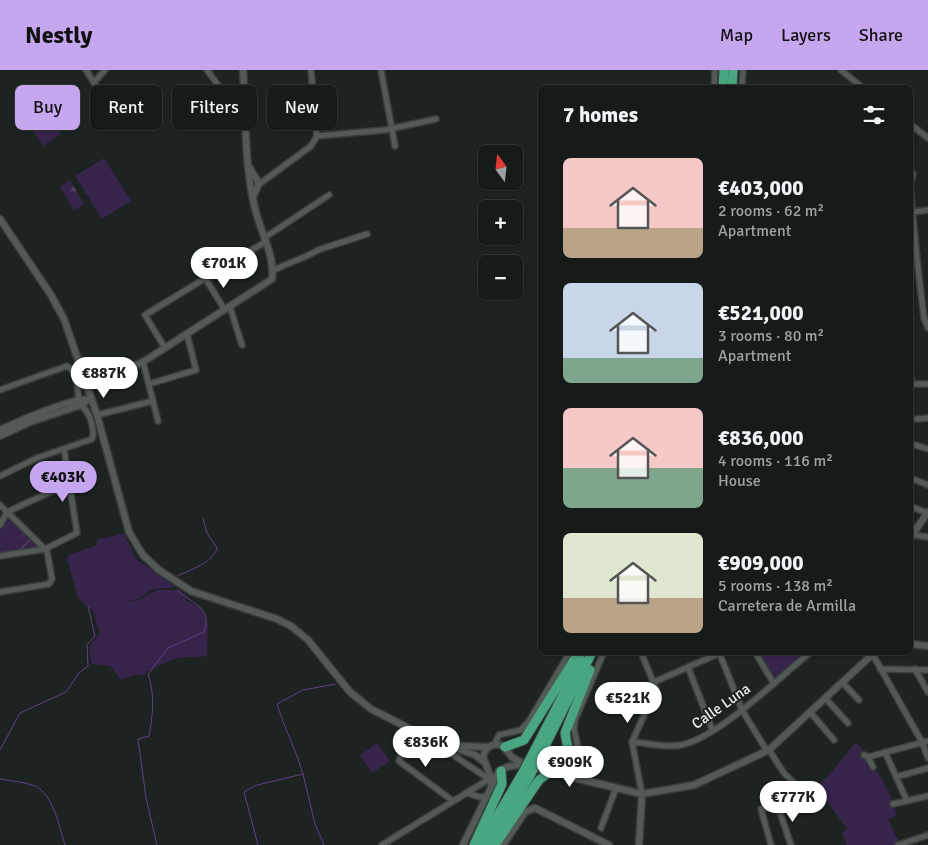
<!DOCTYPE html>
<html lang="en">
<head>
<meta charset="utf-8">
<style>
	body { margin:0; font-family:Signika,sans-serif; background:#1f2321; color:#f1f3f6; height:100vh; display:flex; flex-direction:column; font-size:19px; white-space:nowrap }
	* { box-sizing:border-box; margin:0 }
	p { font-size:16px; color:#9ea1a2 }
	.icon { flex:none; width:28px; height:28px; fill:none; stroke:currentColor; stroke-width:2; stroke-linecap:round; stroke-linejoin:round }
	.map { position:relative; flex:1; overflow:hidden }
	.panel { position:absolute; left:538px; top:15px; width:375px; height:570px; display:flex; flex-direction:column; background:#161a18; border-radius:8px; box-shadow:0 1px 4px #0004,0 0 0 1px #353837 }
	.panel>* { flex:none }
	.banner { position:absolute; left:15px; top:15px; width:448px; height:45px; display:flex; gap:10px }
	.needle { width:32px; rotate:345deg }
	.buttons { position:absolute; left:478px; top:75px; display:grid; gap:10px }
	.buttons a { display:grid; place-items:center; width:45px; height:45px; border-radius:8px; background:#161a18; box-shadow:0 1px 4px #0004,0 0 0 1px #353837; font-size:25px }
	.price { position:absolute; translate:-50% -42px; padding:0 11px; border-radius:18px; background:#fff; color:#222; font-size:16px; line-height:32px; filter:drop-shadow(0 1px 2px #0008) }
	.price::after { content:''; position:absolute; left:50%; top:30px; width:15px; height:11px; margin-left:-8px; background:inherit; clip-path:polygon(0 0,100% 0,50% 100%) }
	.price.current { background:#c7a6f0; color:#111 }
	ul { padding:0; list-style:none }
	li { display:flex; align-items:center; gap:15px; height:125px; padding:0 25px }
	li span { display:grid; place-items:center; flex:none; width:140px; height:100px; border-radius:8px; color:#555 }
	li>.icon { margin-inline-start:auto }
	span .icon { width:60px; height:60px; fill:#fffc; stroke-width:1 }
	li b { font-size:21px }
	h2 { display:flex; justify-content:space-between; align-items:center; height:60px; padding:0 25px; font-size:21px }
	.tag { padding:0 18px; border-radius:8px; background:#161a18; box-shadow:0 1px 4px #0004,0 0 0 1px #353837; font-size:18px; line-height:45px }
	.tag.current { background:#c7a6f0; color:#111 }
	header { display:flex; align-items:center; gap:30px; box-sizing:border-box; height:70px; padding:0 25px; background:#c7a6f0; color:#111 }
	header strong { font-size:24px }
	nav { display:flex; gap:28px; margin-inline-start:auto; font-size:18px }
	.map>svg:first-child { display:block }
</style>
</head>
<body>
<header>
<strong>Nestly</strong>
<nav><a>Map</a><a>Layers</a><a>Share</a></nav>
</header>
<div class="map">
<svg width="928" height="775" viewBox="0 0 928 775">
	<defs>
		<pattern id="forest-firs" width="22" height="20" patternUnits="userSpaceOnUse" patternTransform="scale(1.25)"><rect width="22" height="20" fill="#36244b"/><path d="M5 1l3.5 6h-7zM16 11l3.5 6h-7z" fill="#534465"/></pattern>
		<pattern id="garden-furrows" width="10" height="10" patternUnits="userSpaceOnUse" patternTransform="scale(1.25)"><rect width="10" height="10" fill="#36244b"/><path d="M-1 1l2-2M0 10L10 0M9 11l2-2" fill="none" stroke="#534465"/></pattern>
	</defs>
	<rect width="100%" height="100%" fill="#1d2320"/>
	<g fill="#36244b">
		<path d="M44,39L61,64L43,76L26,50Z"/>
		<path d="M104,88L131,131L102,149L75,106Z"/>
		<path d="M7,447H9L37,477L0,483V461Z"/>
		<path d="M124,463L135,488L176,517L151,520L138,529L118,533L138,530L158,520H181L186,530L202,538L208,556L207,586C197,588 189,586 179,588C168,590 158,597 147,601L144,605H134L121,610L110,596L92,594L89,577L100,563L93,542L95,540L93,541L78,528L67,488L69,485L97,475V470Z"/>
		<path d="M758,583H797L801,588L774,609Z"/>
		<path d="M856,672L864,682V687C881,701 890,724 897,745L888,749L899,772L893,775H847L842,763L847,759L827,731L823,728L802,731L798,726C821,722 840,690 856,672Z"/>
		<path d="M377,673L390,691L372,703L360,685Z"/>
	</g>
	<path fill="url(#forest-firs)" d="M70,110L84,134L74,140L60,117Z"/>
	<path fill="url(#garden-furrows)" d="M25,462L37,477L15,481L14,473L24,472L20,467Z"/>
	<g fill="none" stroke-linecap="round" stroke-linejoin="round">
		<g stroke="#614085" stroke-width="1">
			<path d="M177,506C190,500 213,493 217,478L207,463L203,449"/>
			<path d="M0,680L20,643L66,622L79,603L88,596L87,575L95,566L88,536"/>
			<path d="M303,704L315,754L324,775"/>
			<path d="M0,709C11,711 25,712 35,716C54,725 59,757 65,775"/>
			<path d="M157,775L146,728L138,669L149,666C153,645 155,624 148,604L168,578L204,562C213,537 192,534 177,520"/>
			<path d="M258,775L244,722L257,715L303,704C296,679 284,658 277,634L303,620L336,614"/>
		</g>
		<g stroke="#393e3c" stroke-width="8">
			<g id="minor">
				<path d="M86,0L112,41"/>
				<path d="M207,0L245,52"/>
				<path d="M311,0L317,66"/>
				<path d="M381,0L395,76"/>
				<path d="M841,0L863,18"/>
				<path d="M95,11L105,0"/>
				<path d="M714,18L715,0"/>
				<path d="M742,18L743,0"/>
				<path d="M910,54L928,68"/>
				<path d="M910,101L913,104L910,116L917,189L924,248L928,258"/>
				<path d="M258,115L311,76L317,66L385,60L436,49"/>
				<path d="M913,142L928,140"/>
				<path d="M264,168L329,125"/>
				<path d="M273,201C288,192 304,189 318,180L367,164"/>
				<path d="M205,208L225,240"/>
				<path d="M230,237L242,275"/>
				<path d="M165,278L145,245L265,172"/>
				<path d="M143,292L158,351"/>
				<path d="M910,303L912,314"/>
				<path d="M149,314L196,300L187,264"/>
				<path d="M910,314H928"/>
				<path d="M0,320L67,296C80,303 76,321 80,333C81,337 85,338 87,342C91,348 95,363 92,369L37,388L0,406"/>
				<path d="M97,345L153,331"/>
				<path d="M916,349L928,348"/>
				<path d="M915,375L928,379"/>
				<path d="M910,408L928,415"/>
				<path d="M0,435L47,481L52,509L49,514L0,522"/>
				<path d="M910,436L927,443"/>
				<path d="M0,455L7,442L70,413"/>
				<path d="M913,465L928,467"/>
				<path d="M0,486L45,479L77,463L64,379"/>
				<path d="M641,582L656,619L632,672L642,724"/>
				<path d="M719,582L742,640L767,681"/>
				<path d="M755,582L774,614"/>
				<path d="M863,582L866,584"/>
				<path d="M873,585L922,672L928,688"/>
				<path d="M688,597L712,659"/>
				<path d="M880,599L928,600"/>
				<path d="M915,599L928,622"/>
				<path d="M654,612L720,583"/>
				<path d="M842,612L859,630"/>
				<path d="M825,628L848,653"/>
				<path d="M810,642L834,670"/>
				<path d="M414,662L403,679L399,691L453,731"/>
				<path d="M632,672C647,673 666,678 681,675C720,667 779,607 811,582"/>
				<path d="M494,675L499,665L521,660L529,651L570,582"/>
				<path d="M769,680L784,703L802,721L778,737L761,739L771,775"/>
				<path d="M885,682L907,731"/>
				<path d="M864,685L868,687L873,697"/>
				<path d="M572,687L578,678L574,659L575,650L604,582"/>
				<path d="M868,687L928,671"/>
				<path d="M896,707L928,698"/>
				<path d="M466,723L480,727L487,726"/>
				<path d="M893,734L928,726"/>
				<path d="M778,737L791,775"/>
				<path d="M601,758L616,718"/>
				<path d="M382,775L486,711V707L447,681L440,673"/>
				<path d="M898,775L928,765"/>
			</g>
		</g>
		<g stroke="#393e3c" stroke-width="9">
			<g id="tertiary">
				<path d="M249,97L259,113L253,127"/>
				<path d="M0,149L51,225L64,249L97,345L129,462L143,485L159,500L191,521L277,549L291,556L308,570L350,622L371,639L428,668L475,685L483,691"/>
				<path d="M87,316L143,292L272,209C275,190 264,168 258,149C244,106 246,47 243,0"/>
				<path d="M0,360C15,353 75,326 88,330"/>
				<path d="M0,366L30,352L81,335L88,330"/>
				<path d="M910,468L928,442"/>
				<path d="M910,574L928,576"/>
				<path d="M457,676L488,677"/>
				<path d="M499,701L507,697L522,694"/>
				<path d="M564,703L575,708L642,724L694,715L769,680L875,582"/>
				<path d="M491,718V708L483,687C485,677 492,673 501,675C507,679 508,683 512,687C525,696 555,707 569,702L574,697V691L569,684C557,681 557,689 551,696L541,699"/>
				<path d="M463,775L499,701"/>
				<path d="M503,775L525,742L535,738L609,775"/>
				<path d="M639,775L642,724"/>
			</g>
		</g>
		<g stroke="#393e3c" stroke-width="11">
			<g id="motorway">
				<path d="M723,18L724,0"/>
				<path d="M732,18L733,0"/>
				<path d="M505,677L524,670L579,582"/>
				<path d="M569,684L565,663L590,600"/>
				<path d="M532,685L581,590"/>
				<path d="M539,688L592,582"/>
				<path d="M474,775L502,714L501,701"/>
				<path d="M480,775L522,704"/>
				<path d="M489,775L530,706"/>
				<path d="M495,775L539,710L551,701"/>
			</g>
		</g>
		<use href="#minor" stroke="#535a56" stroke-width="5"/>
		<use href="#tertiary" stroke="#535a56" stroke-width="6"/>
		<use href="#motorway" stroke="#48a681" stroke-width="9"/>
		<g stroke="#393e3c" stroke-width="11" stroke-linecap="butt">
			<g id="motorway-bridge">
				<path d="M522,704L532,685"/>
				<path d="M530,706L539,688"/>
			</g>
		</g>
		<use href="#motorway-bridge" stroke="#48a681" stroke-width="9"/>
	</g>
	<g text-anchor="middle" dominant-baseline="central" stroke-width="4" stroke-linejoin="round" paint-order="stroke">
		<g font-size="15" fill="#ebefed" stroke="#1d2320">
			<text transform="translate(721 636) rotate(-35)">Calle Luna</text>
		</g>
	</g>
</svg>
<div class="buttons">
<a><svg class="needle" viewBox="-14 -14 28 28"><path d="M0-13l5 13h-10z" fill="#e53935"/><path d="M0 13l5-13h-10z" fill="#9ea1a2"/></svg></a>
<a>+</a>
<a>−</a>
</div>
<b class="price" style="left:224px;top:219px">€701K</b>
<b class="price" style="left:104px;top:329px">€887K</b>
<b class="price current" style="left:63px;top:433px">€403K</b>
<b class="price" style="left:628px;top:654px">€521K</b>
<b class="price" style="left:426px;top:698px">€836K</b>
<b class="price" style="left:570px;top:718px">€909K</b>
<b class="price" style="left:793px;top:753px">€777K</b>
<div class="banner">
<a class="tag current">Buy</a>
<a class="tag">Rent</a>
<a class="tag">Filters</a>
<a class="tag">New</a>
</div>
<section class="panel">
<h2>7 homes<svg class="icon" aria-label="filters" viewBox="0 0 24 24"><path d="M4 7h16M4 17h16"/><circle cx="9" cy="7" r="2"/><circle cx="15" cy="17" r="2"/></svg></h2>
<ul>
<li><span style="background:linear-gradient(#f6c9c9 70%,#b9a48a 0)"><svg class="icon" aria-label="home" viewBox="0 0 24 24"><path d="M3 11l9-7 9 7M6 9v11h12V9"/></svg></span><div><b>€403,000</b><p>2 rooms · 62 m²</p><p>Apartment</p></div></li>
<li><span style="background:linear-gradient(#c9d6e8 75%,#7fa58c 0)"><svg class="icon" aria-label="home" viewBox="0 0 24 24"><path d="M3 11l9-7 9 7M6 9v11h12V9"/></svg></span><div><b>€521,000</b><p>3 rooms · 80 m²</p><p>Apartment</p></div></li>
<li><span style="background:linear-gradient(#f6c9c9 60%,#7fa58c 0)"><svg class="icon" aria-label="home" viewBox="0 0 24 24"><path d="M3 11l9-7 9 7M6 9v11h12V9"/></svg></span><div><b>€836,000</b><p>4 rooms · 116 m²</p><p>House</p></div></li>
<li><span style="background:linear-gradient(#dfe7d0 65%,#b9a48a 0)"><svg class="icon" aria-label="home" viewBox="0 0 24 24"><path d="M3 11l9-7 9 7M6 9v11h12V9"/></svg></span><div><b>€909,000</b><p>5 rooms · 138 m²</p><p>Carretera de Armilla</p></div></li>
</ul>
</section>
</div>
</body>
</html>
